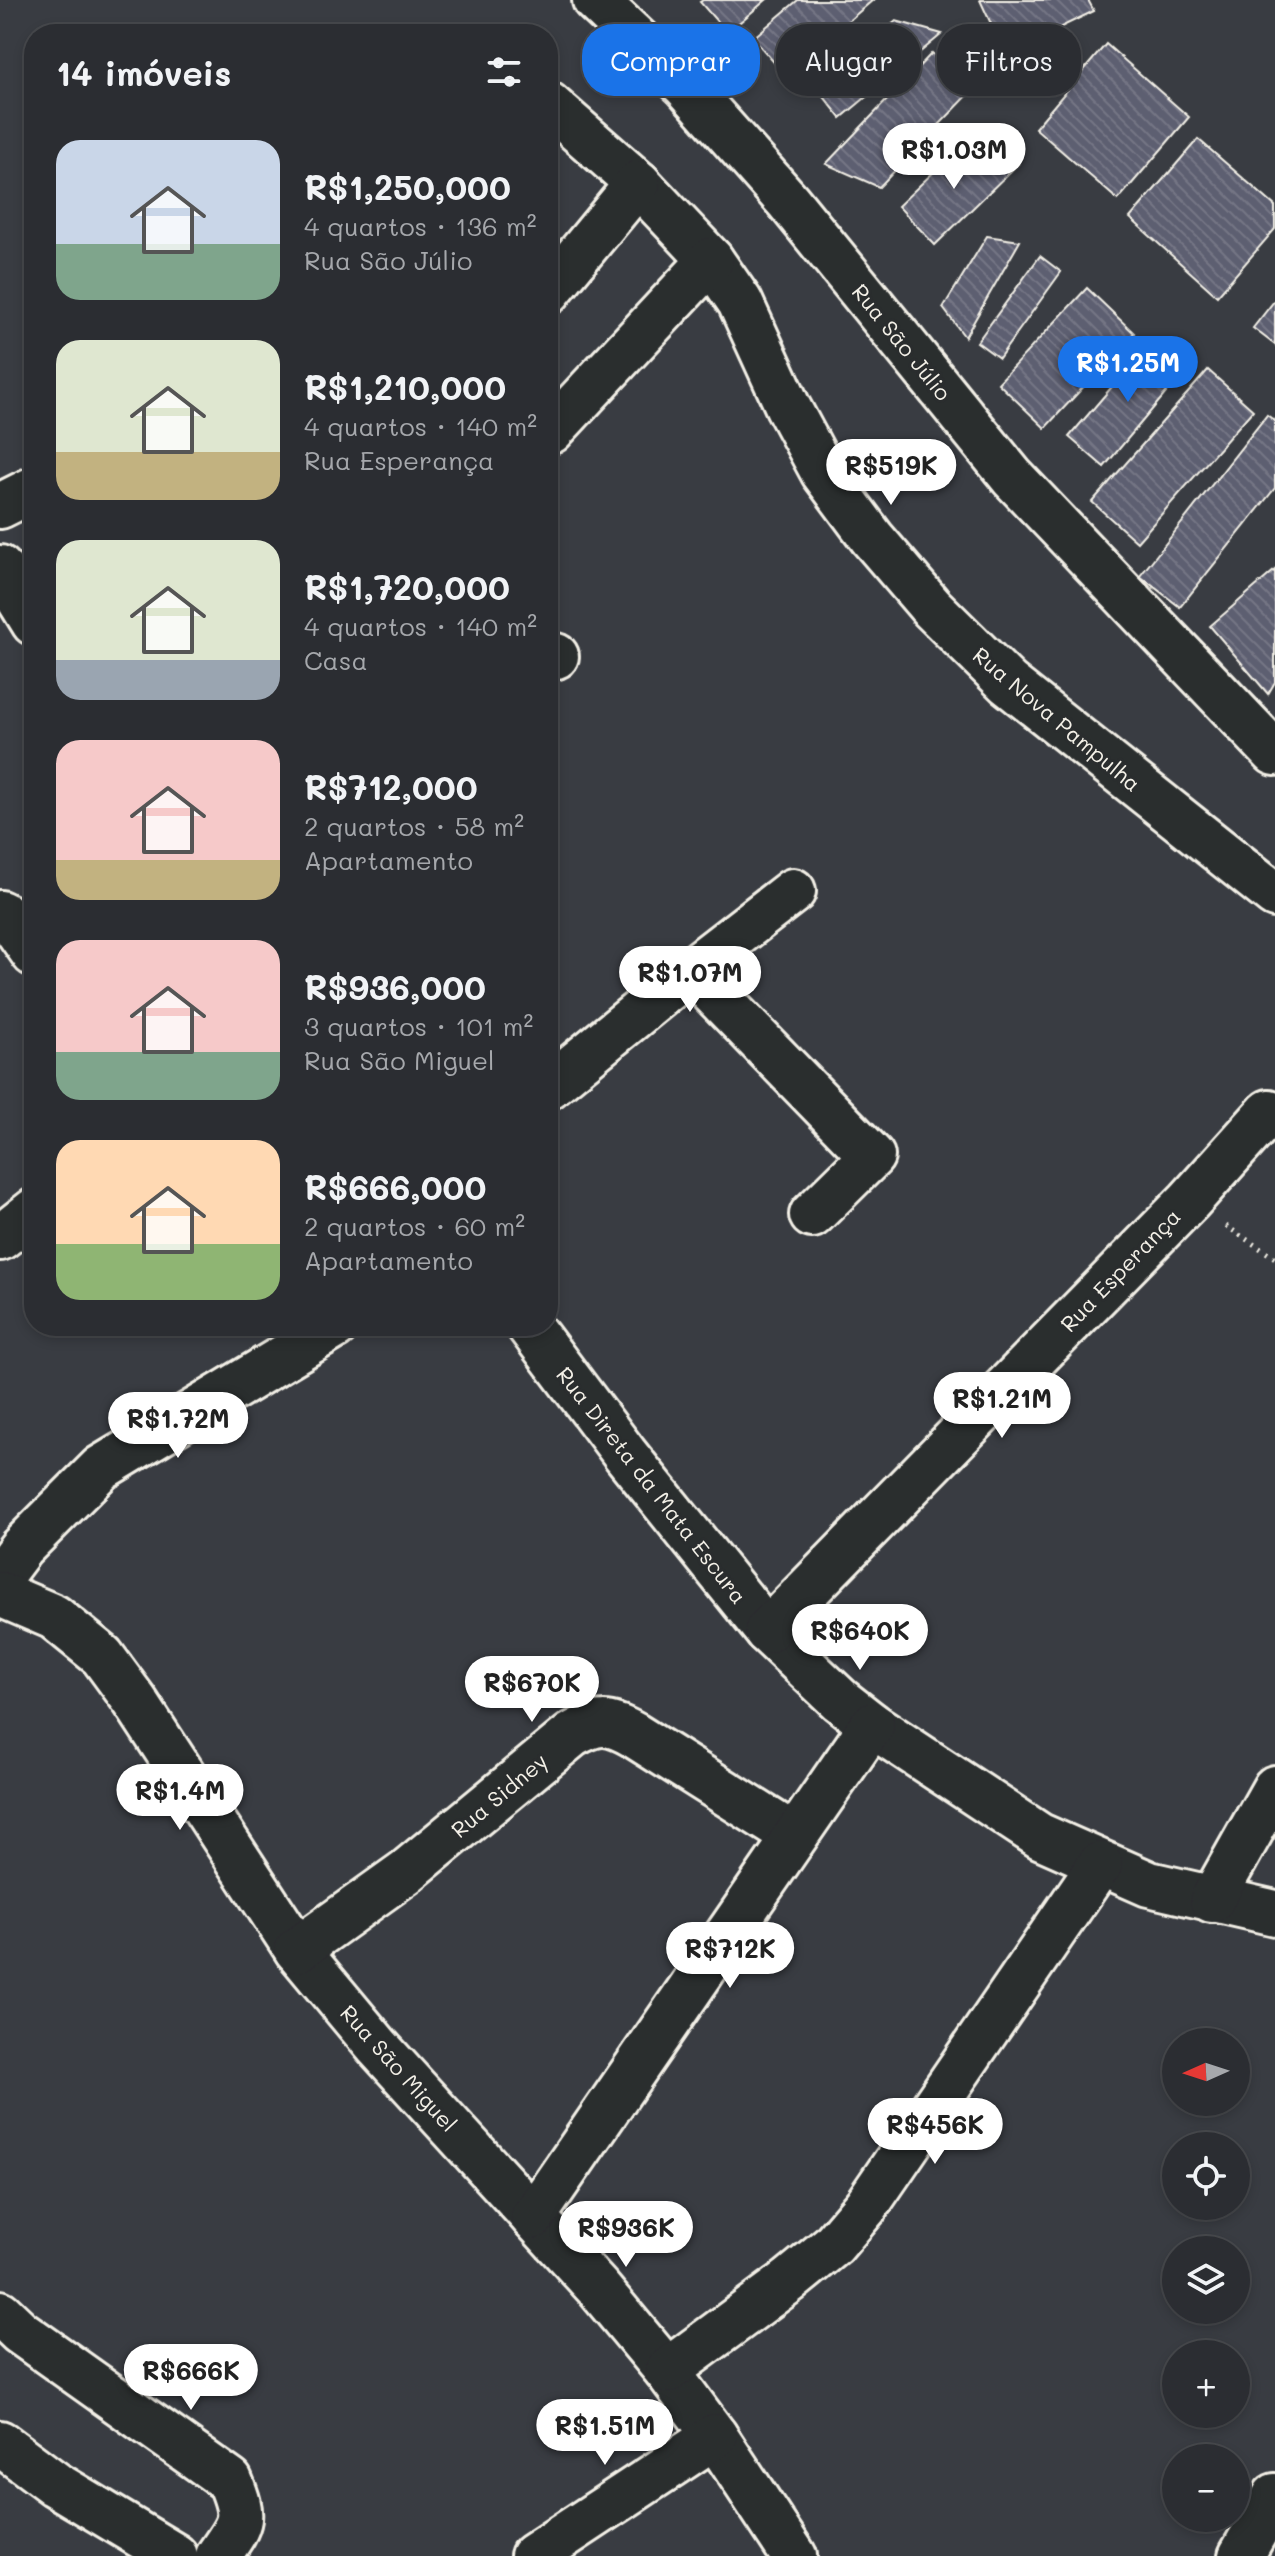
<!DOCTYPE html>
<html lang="pt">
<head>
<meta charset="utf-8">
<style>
	body { margin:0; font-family:Mali,sans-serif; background:#37393e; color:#f1f3f6; height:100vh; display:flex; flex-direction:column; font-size:30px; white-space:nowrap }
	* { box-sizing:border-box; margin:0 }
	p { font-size:26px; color:#a6a8ac }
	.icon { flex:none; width:44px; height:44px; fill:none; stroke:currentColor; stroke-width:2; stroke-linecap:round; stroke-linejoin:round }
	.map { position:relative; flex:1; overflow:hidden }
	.drawer { position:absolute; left:24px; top:24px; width:534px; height:1312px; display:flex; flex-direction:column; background:#2b2d32; border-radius:32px; box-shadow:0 4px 12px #0003,0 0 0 2px #47494d }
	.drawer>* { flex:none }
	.top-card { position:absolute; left:582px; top:24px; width:572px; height:72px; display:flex; gap:16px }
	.needle { width:52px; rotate:267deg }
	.fabs { position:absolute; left:1162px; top:2028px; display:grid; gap:16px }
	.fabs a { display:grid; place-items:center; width:88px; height:88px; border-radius:50%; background:#2b2d32; box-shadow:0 4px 12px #0003,0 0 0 2px #47494d; font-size:40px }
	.price { position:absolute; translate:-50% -68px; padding:0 18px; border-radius:28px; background:#fff; color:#222; font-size:26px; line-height:52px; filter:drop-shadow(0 2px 4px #0008) }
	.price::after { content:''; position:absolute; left:50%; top:48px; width:24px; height:18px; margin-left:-12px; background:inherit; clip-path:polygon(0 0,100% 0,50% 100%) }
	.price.selected { background:#1a73e8; color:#fff }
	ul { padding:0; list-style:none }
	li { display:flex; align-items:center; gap:24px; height:200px; padding:0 32px }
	li span { display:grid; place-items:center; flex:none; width:224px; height:160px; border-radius:24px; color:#555 }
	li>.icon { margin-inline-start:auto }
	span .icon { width:96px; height:96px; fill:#fffc; stroke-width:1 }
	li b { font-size:34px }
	h2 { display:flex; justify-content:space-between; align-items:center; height:96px; padding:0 32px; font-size:34px }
	.tag { padding:0 28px; border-radius:32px; background:#2b2d32; box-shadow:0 4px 12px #0003,0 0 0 2px #47494d; font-size:28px; line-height:72px }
	.tag.selected { background:#1a73e8; color:#fff }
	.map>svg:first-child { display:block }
</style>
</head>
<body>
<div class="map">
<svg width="1275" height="2556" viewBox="0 0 1275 2556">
	<defs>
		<pattern id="building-back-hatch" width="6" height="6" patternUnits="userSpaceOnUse" patternTransform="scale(2)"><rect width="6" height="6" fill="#5d5f71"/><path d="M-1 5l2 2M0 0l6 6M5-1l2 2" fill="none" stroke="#757685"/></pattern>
	</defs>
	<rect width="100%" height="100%" fill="#393c42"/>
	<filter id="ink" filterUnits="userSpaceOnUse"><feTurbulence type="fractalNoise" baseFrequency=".0125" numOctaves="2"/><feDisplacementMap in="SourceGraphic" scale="16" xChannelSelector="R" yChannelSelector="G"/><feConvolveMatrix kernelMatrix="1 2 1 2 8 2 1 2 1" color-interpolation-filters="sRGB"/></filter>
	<g filter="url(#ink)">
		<g fill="url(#building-back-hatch)" stroke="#f4f1e8" stroke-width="2">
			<path d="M703,0H766L727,33L700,2Z"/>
			<path d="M798,0H873L785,75L753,38Z"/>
			<path d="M980,0H1088L1094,11L1005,54Z"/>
			<path d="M896,21L942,34L841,118L816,87Z"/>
			<path d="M1106,44L1189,117L1118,200L1035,128Z"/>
			<path d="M932,53L972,91L879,187L826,164Z"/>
			<path d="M1198,139L1275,206V229L1217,296L1130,218Z"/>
			<path d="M961,146L1018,164L935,245L898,206Z"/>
			<path d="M987,236L1020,241L965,337L943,308Z"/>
			<path d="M1040,256L1061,272L999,358L977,342Z"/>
			<path d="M1087,288L1134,333L1045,428L998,383Z"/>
			<path d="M1275,300V345L1253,328Z"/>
			<path d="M1152,340L1186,369L1104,467L1069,437Z"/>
			<path d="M1208,370L1253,410L1137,542L1092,502Z"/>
			<path d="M1267,415L1275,421V488L1180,607L1140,576Z"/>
			<path d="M1275,570V682L1268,694L1210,626Z"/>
		</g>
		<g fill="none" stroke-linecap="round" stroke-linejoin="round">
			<g stroke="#f4f1e8" stroke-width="50">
				<g id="minor">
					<path d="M595,0L685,85L788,201L1012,477L1275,753"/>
					<path d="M548,104L638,183L711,260L740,302L788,407L823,472L872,538L932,608L1008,683L1275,895"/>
					<path d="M548,292L638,183"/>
					<path d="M551,431L711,260"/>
					<path d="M0,506L34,489"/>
					<path d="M0,568L34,623"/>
					<path d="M548,659L556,656"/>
					<path d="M0,913L8,917L34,954"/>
					<path d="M691,970L872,1156L812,1215"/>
					<path d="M548,1087L691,970L793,891"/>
					<path d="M0,1238L34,1211"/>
					<path d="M529,1326L625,1454L767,1631L840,1700L872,1725L1040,1836L1149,1884L1275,1913"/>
					<path d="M0,1576L21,1548L101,1468L336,1326"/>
					<path d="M0,1594L54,1617L102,1656L135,1701L297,1950L377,2046L598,2288L667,2371L715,2436L794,2556"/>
					<path d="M767,1631L1189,1201L1269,1112"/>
					<path d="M1212,1900L1275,1788"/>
					<path d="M297,1950L406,1872L572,1735C598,1721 607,1720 634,1735L794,1836"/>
					<path d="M533,2217L872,1725"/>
					<path d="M0,2313L20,2332L230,2481C246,2520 241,2523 218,2556"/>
					<path d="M667,2371L789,2281L833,2245L866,2206L1100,1864"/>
					<path d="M0,2443L55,2484L175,2556"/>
					<path d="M533,2556L715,2436"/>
					<path d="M1241,2556L1275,2496"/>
				</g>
			</g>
			<path stroke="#f4f1e8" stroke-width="5" stroke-dasharray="2 6" stroke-linecap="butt" d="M1226,1226L1275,1258"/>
			<use href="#minor" stroke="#2a2d2e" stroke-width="44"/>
		</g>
	</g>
	<g text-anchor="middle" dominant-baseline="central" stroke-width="6" stroke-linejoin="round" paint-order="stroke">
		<g font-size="22" fill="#f4f1e8" stroke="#2a2d2e">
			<text transform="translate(902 342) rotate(51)">Rua São Júlio</text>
			<text transform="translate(1057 719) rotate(40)">Rua Nova Pampulha</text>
			<text transform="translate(1120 1270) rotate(-46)">Rua Esperança</text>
			<text transform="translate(652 1485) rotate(52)">Rua Direta da Mata Escura</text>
			<text transform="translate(499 1795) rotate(-40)">Rua Sidney</text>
			<text transform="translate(399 2068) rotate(48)">Rua São Miguel</text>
		</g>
	</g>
</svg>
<div class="fabs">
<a><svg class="needle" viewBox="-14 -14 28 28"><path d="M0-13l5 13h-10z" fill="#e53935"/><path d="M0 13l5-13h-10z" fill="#a6a8ac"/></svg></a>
<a><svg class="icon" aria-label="locate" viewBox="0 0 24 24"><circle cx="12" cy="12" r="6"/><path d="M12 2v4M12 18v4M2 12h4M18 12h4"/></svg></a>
<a><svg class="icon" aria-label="layers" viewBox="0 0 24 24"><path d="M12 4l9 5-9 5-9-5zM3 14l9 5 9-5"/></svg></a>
<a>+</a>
<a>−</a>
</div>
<b class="price" style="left:954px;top:191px">R$1.03M</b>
<b class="price selected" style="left:1128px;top:404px">R$1.25M</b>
<b class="price" style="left:891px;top:507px">R$519K</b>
<b class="price" style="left:690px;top:1014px">R$1.07M</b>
<b class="price" style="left:1002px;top:1440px">R$1.21M</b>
<b class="price" style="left:178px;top:1460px">R$1.72M</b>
<b class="price" style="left:860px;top:1672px">R$640K</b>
<b class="price" style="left:532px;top:1724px">R$670K</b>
<b class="price" style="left:180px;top:1832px">R$1.4M</b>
<b class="price" style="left:730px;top:1990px">R$712K</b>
<b class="price" style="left:935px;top:2166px">R$456K</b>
<b class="price" style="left:626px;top:2269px">R$936K</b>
<b class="price" style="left:191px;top:2412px">R$666K</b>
<b class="price" style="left:605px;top:2467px">R$1.51M</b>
<div class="top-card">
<a class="tag selected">Comprar</a>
<a class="tag">Alugar</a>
<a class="tag">Filtros</a>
</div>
<section class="drawer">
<h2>14 imóveis<svg class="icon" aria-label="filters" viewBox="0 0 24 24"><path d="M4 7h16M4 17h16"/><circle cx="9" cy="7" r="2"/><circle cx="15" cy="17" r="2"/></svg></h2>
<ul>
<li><span style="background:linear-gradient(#c9d6e8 65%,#7fa58c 0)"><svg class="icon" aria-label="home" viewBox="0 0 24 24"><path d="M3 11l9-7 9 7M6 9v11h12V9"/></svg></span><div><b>R$1,250,000</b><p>4 quartos · 136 m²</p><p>Rua São Júlio</p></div></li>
<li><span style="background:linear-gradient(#dfe7d0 70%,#c2b280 0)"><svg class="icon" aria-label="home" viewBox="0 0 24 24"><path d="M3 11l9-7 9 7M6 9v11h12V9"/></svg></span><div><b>R$1,210,000</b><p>4 quartos · 140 m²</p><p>Rua Esperança</p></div></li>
<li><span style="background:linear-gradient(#dfe7d0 75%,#9aa5b1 0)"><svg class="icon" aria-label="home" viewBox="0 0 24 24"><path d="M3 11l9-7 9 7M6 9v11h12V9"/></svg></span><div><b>R$1,720,000</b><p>4 quartos · 140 m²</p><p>Casa</p></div></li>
<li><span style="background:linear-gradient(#f6c9c9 75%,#c2b280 0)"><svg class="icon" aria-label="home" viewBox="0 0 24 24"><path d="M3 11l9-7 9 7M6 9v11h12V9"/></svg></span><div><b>R$712,000</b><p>2 quartos · 58 m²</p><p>Apartamento</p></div></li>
<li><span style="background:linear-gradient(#f6c9c9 70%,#7fa58c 0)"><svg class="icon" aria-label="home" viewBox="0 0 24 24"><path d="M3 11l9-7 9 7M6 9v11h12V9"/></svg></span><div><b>R$936,000</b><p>3 quartos · 101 m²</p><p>Rua São Miguel</p></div></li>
<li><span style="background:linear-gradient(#ffd9b3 65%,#8fb573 0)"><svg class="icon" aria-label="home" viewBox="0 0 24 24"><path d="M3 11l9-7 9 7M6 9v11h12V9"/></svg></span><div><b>R$666,000</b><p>2 quartos · 60 m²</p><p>Apartamento</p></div></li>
</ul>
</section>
</div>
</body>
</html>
